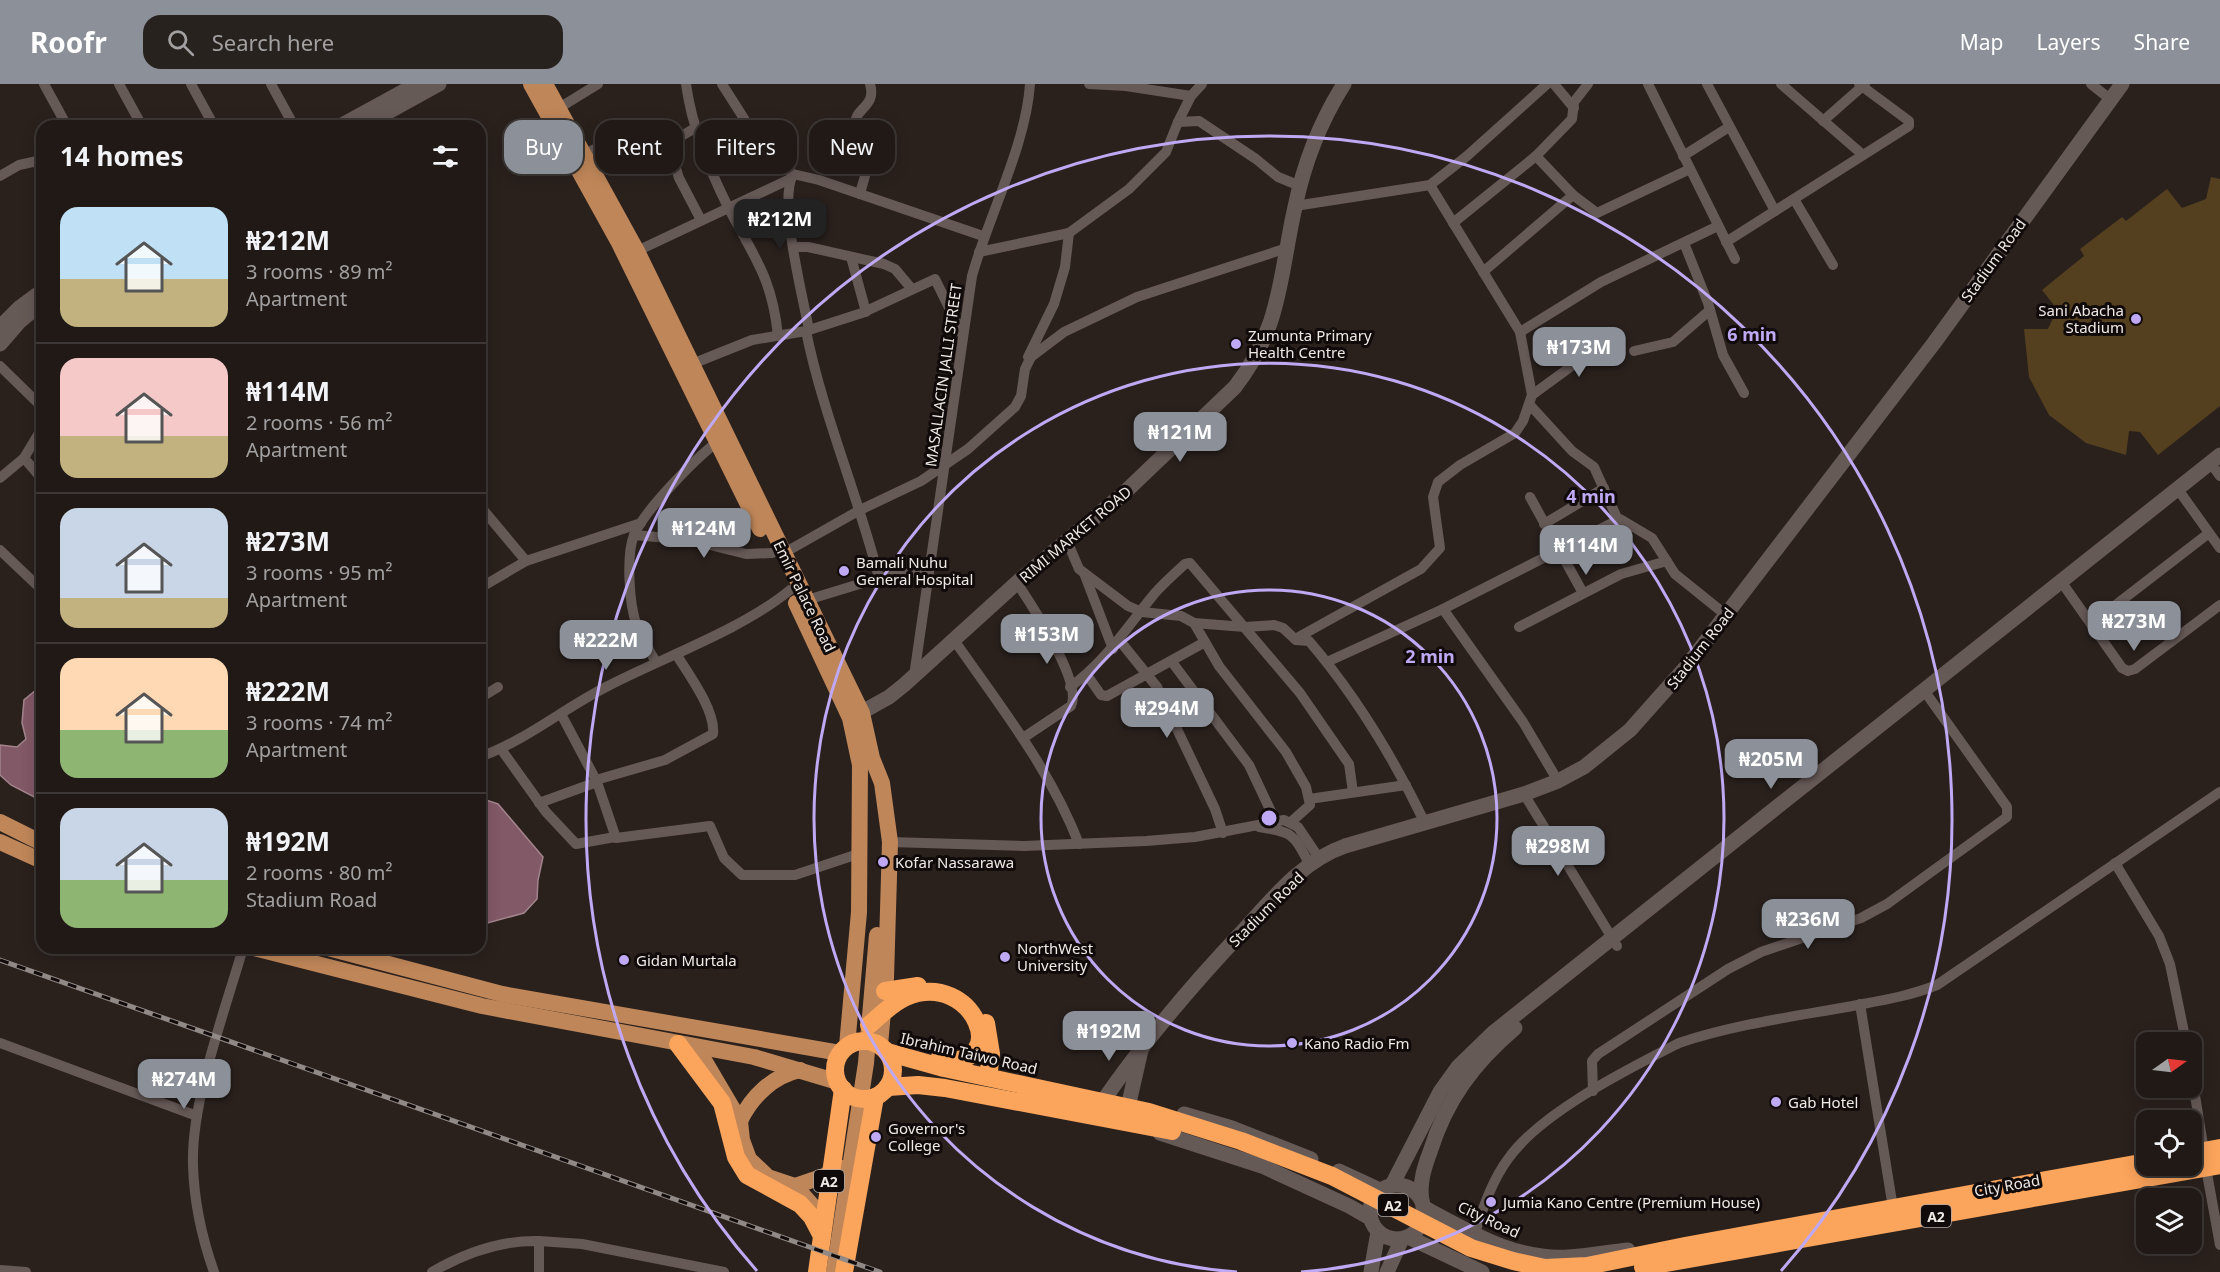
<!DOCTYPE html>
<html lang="en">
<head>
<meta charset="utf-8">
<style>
	body { margin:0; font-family:"Noto Sans",sans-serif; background:#28221f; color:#f1f3f6; height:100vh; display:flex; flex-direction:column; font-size:22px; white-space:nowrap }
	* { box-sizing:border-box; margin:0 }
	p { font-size:20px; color:#a2a0a1 }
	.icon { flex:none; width:33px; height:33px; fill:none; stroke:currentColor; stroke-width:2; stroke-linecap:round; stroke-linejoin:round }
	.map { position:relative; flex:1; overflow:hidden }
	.side { position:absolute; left:36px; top:36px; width:450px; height:834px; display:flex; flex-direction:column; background:#201916; border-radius:18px; box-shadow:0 3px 15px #0003,0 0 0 2px #3d3835 }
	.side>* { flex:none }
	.banner { position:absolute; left:504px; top:36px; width:570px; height:54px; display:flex; gap:12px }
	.needle { width:39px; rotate:76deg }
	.controls { position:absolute; left:2136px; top:948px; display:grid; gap:12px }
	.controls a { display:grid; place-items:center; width:66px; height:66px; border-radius:12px; background:#201916; box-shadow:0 3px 15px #0003,0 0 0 2px #3d3835; font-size:30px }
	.price { position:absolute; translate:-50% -51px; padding:0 14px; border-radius:12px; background:#8c9099; color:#fff; font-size:20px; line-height:39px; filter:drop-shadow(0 2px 3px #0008) }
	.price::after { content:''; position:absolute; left:50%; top:36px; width:18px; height:14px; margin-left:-9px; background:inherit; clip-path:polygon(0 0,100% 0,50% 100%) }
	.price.active { background:#222; color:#fff }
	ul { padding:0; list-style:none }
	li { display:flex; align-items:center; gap:18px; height:150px; padding:0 24px }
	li+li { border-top:2px solid #3d3835 }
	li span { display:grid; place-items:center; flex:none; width:168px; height:120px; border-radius:18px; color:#555 }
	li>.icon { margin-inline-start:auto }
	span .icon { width:72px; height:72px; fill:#fffc; stroke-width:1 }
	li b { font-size:26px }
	h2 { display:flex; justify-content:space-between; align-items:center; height:72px; padding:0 24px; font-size:26px }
	.pill { padding:0 21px; border-radius:18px; background:#201916; box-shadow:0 3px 15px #0003,0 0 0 2px #3d3835; font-size:21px; line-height:54px }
	.pill.active { background:#8c9099; color:#fff }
	header { display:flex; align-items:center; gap:36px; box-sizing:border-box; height:84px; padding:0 30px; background:#8c9099; color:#fff }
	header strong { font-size:28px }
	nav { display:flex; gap:33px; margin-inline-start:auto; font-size:21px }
	.search { width:420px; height:54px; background:#28221f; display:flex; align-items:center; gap:15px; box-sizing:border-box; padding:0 21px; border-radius:18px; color:#a2a0a1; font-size:22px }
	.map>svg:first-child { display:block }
</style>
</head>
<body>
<header>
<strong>Roofr</strong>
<div class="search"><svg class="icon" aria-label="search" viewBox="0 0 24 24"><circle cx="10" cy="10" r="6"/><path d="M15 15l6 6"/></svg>Search here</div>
<nav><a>Map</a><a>Layers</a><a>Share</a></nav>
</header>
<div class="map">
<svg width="2220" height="1188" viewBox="0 0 2220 1188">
	<rect width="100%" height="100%" fill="#2a211d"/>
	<path fill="#54401f" d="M2211,93L2220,95V322L2158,371L2140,348L2129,347L2126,371L2086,359L2049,331L2029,293L2024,245H2048L2057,225L2042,206L2084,172L2080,165L2122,133L2126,137L2167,105L2182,124L2206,115Z"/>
	<g fill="#825966" stroke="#a3848c" stroke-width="1.5">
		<path d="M42,601V717L11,701L0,691V661L17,663L26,655L22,639L24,616Z"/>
		<path d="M480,714L498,720L543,773L538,796L537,815L524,829L480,841Z"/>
	</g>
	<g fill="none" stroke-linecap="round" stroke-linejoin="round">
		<g stroke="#665a57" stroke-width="10">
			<path d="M44,0L67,42"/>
			<path d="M119,0L142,42"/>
			<path d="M191,0L214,42"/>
			<path d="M271,0L294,42"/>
			<path d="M686,0C692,43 708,82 727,121C753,172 772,192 778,252"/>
			<path d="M722,0L764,66L793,90L819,96L983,152"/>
			<path d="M1089,0L1126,2L1191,12"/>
			<path d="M1554,0L1574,24"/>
			<path d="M1648,0L1735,175"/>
			<path d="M1707,0L1775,127"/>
			<path d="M1781,0L1863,71"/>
			<path d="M2091,0L2110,15"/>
			<path d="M559,24L598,0"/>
			<path d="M1823,37L1865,0"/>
			<path d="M1178,38L1199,37L1256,75L1278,93L1300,102"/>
			<path d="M668,60L695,44"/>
			<path d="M585,70L617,54L656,42L668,60L679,94L701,136"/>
			<path d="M1536,72L1573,111L1597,129L1690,85"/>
			<path d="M1683,72L1729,43"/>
			<path d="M793,91C778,117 803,213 809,246"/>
			<path d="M0,92L19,81L42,76"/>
			<path d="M860,110C862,101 866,91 867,82C868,68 856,55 855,41C854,24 877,23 870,0"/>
			<path d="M1794,115L1833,181"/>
			<path d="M1295,122L1430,101L1467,72L1547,0"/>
			<path d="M1453,139L1536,72L1572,35L1574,18L1588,0"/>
			<path d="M1726,158L1909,42V37L1859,0"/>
			<path d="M1684,159L1708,219L1723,271L1744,309"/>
			<path d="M794,163H808L884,180L895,185L911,204"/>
			<path d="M637,167L790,95"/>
			<path d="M979,168L1069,149L1129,105L1166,68L1178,38L1191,12L1202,0"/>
			<path d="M851,173L866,228"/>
			<path d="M1483,188L1573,111"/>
			<path d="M806,247C823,331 858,411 879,494"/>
			<path d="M1520,248L1601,198L1718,142"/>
			<path d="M1634,267L1673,258L1710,226"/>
			<path d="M1028,273L1054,220L1065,183L1069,149"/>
			<path d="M692,280L752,256L806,247L862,229L935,195L963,252"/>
			<path d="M0,282L42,323"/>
			<path d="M1532,311L1610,254"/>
			<path d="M1530,321L1572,367L1594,383L1618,436"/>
			<path d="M24,374L42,395"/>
			<path d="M2215,385L2220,392"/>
			<path d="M0,394L24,374L42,344"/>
			<path d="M2182,411L2220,464"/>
			<path d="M1530,413L1583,509"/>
			<path d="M480,422L526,477"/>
			<path d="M1544,440L1604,404"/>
			<path d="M634,451L690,456L746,470L772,469"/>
			<path d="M1067,457L1079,485L1128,522L1142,528L1181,532L1194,539L1219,582L1286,668L1306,703L1310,721L1291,738"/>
			<path d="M0,466L42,506"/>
			<path d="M784,469L860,426L921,397L968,365L1015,323L1021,312L1025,285L1031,273L1064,248L1137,213L1287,164"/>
			<path d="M1084,489L1113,565"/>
			<path d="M1017,499C1031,520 1083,599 1071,622L1023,654"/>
			<path d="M2065,503L2122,584L2128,587L2135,585L2220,521"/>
			<path d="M480,504L526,477L641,439"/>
			<path d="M807,516L879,494L929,486"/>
			<path d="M1443,525L1523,638L1558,697"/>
			<path d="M1194,539L1245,543L1274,541L1283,544L1296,556L1309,557C1357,613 1393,673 1425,739"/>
			<path d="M2091,540L2209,449"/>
			<path d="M1519,543L1621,490L1667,477"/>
			<path d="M1295,555L1421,485L1440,464L1433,413L1438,398L1460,381L1515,349L1523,337L1532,311L1520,248L1430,101"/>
			<path d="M954,556C1000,622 1050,685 1079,760"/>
			<path d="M1120,557L1157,603L1215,725L1223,749"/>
			<path d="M656,578C649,566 642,555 637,542C629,521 626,471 634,451C644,427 695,375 716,359"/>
			<path d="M1172,578L1249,681L1275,736"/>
			<path d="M1327,578L1443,525L1620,435L1652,454L1675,490L1726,531"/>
			<path d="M1087,591L1101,611L1107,612L1205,558"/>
			<path d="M914,592L972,192C989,131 1026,61 1030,0"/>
			<path d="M1070,603C1106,577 1127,543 1155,509C1164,499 1175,489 1185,480L1190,479L1300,609L1349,680L1353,708"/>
			<path d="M480,614L498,603"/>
			<path d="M561,630L597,698L616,754L710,742L724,774L742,791H795L861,769"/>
			<path d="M501,665L546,728L576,760L615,753"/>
			<path d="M480,673C527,656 564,624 608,602C664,573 743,545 790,506"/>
			<path d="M596,696L665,676L713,650C716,627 688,589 676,570"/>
			<path d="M1524,710L1617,862"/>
			<path d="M1309,715L1406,701"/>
			<path d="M539,719L597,698"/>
			<path d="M1259,743C1294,748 1293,750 1310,781"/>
			<path d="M890,758L1024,762L1146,757L1195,753L1284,736L1298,743L1319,774"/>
			<path d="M2115,779L2159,852L2170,880L2186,958"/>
			<path d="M1860,920L1893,1124"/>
			<path d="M0,959L197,1032"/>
			<path d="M2192,993L2204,1067"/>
			<path d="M1593,1007L1592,977L1598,970L1728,885L1761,868L1861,834L1887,820L2007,733V723L1928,612"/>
			<path d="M2206,1084L2220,1161"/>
			<path d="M1474,1151C1483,1125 1491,1098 1508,1075C1540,1029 1628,985 1679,959C1732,941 1791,933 1847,923C1878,917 1907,913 1937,901L2220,708"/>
			<path d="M539,1157L582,1160L724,1188"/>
			<path d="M0,1186L26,1188"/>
			<path d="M214,1188C202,1154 194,1118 193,1081C191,1017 225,927 243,864"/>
			<path d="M432,1188C465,1169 501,1156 539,1157V1188"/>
		</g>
		<g stroke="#665a57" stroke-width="15">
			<path d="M340,42L417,0"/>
			<path d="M363,42L439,0"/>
			<path d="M0,243L19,224L42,207"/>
			<path d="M0,260L19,238L42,219"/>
			<path d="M853,633L889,613L904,601L1023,493L1124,409L1235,303C1282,242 1279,194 1295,123C1304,79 1320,38 1344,0"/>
			<path d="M1103,1017C1145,956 1192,901 1243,847C1273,814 1302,777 1345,762L1524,710L1558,697L1584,683L1630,646L1686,583L1934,259L2122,0"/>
			<path d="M1128,1023L1141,966"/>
			<path d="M1184,1030L1232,1044L1311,1075"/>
			<path d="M1160,1049L1262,1082L1349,1122L1370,1134"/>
			<path d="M1339,1087L1380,1106"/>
			<circle cx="1397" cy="1128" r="27"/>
			<path d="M1392,1101L1440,1008L1458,983L1494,948L2220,371"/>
			<path d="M1422,1117C1419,1100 1424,1084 1430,1068C1446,1016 1474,979 1515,944"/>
			<path d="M1423,1123C1470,1148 1514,1176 1568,1173C1588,1172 1608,1168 1628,1166"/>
			<path d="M1408,1153L1482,1188"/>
			<path d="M1371,1188L1378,1148"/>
			<path d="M1387,1188L1402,1155"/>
		</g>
		<g stroke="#bf8659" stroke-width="16">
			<path d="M531,0L618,157L760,445"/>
			<path d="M545,0L637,167L862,629L872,674L882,699L890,758L886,894L880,961"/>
			<path d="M796,519L850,634L860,681L859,828L847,962"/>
			<path d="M0,738L42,759"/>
			<path d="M0,758L42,777"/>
			<path d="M254,864L482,922L754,973L838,998"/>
			<path d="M328,864L502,910L840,969"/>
			<path d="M697,964L740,1037L742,1056L749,1075L768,1093L795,1102L819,1129"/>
			<path d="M740,1037C752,1012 773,992 800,986"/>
			<path d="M795,1102L824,1092L839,1083"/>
			<path d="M834,1188L866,979L877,851"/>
		</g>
		<g stroke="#fba45b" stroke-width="18">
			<path d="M885,907L918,902"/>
			<path d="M986,939L991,970L988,993"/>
			<path d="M869,941C881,931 892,919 906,913C974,884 1015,988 939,975"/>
			<circle cx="864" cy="986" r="29"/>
			<path d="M678,960L722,1019L736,1073L747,1091L800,1120L812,1133L822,1152"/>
			<path d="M887,968L944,984L1149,1028L1241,1057L1332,1092L1471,1164L1513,1177L1545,1184L1587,1182L1685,1162L2146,1078"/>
			<path d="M888,1003L918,1001L945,1004L1172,1047"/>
			<path d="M2192,1069L2220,1064"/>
			<path d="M1643,1183L2220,1081"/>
			<path d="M817,1188L843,1005"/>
			<path d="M844,1188L875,1013"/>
		</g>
		<g stroke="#918985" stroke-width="5">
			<path id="rail" d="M0,876L880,1188"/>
		</g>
		<use href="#rail" stroke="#100b0a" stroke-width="3" stroke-dasharray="9" stroke-linecap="butt"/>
	</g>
	<g fill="none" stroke="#bfa9f4" stroke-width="3">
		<circle cx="1269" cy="734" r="228"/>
		<path d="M1237 1188A455 455 0 1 1 1301 1188"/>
		<path d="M757 1187A683 683 0 1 1 1781 1187"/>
	</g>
	<g fill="#bfa9f4" stroke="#100b0a" stroke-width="2">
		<circle cx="2136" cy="235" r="6"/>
		<circle cx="1236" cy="260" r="6"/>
		<circle cx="844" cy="487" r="6"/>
		<circle cx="883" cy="778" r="6"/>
		<circle cx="1005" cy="873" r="6"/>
		<circle cx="624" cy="876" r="6"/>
		<circle cx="1292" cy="959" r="6"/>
		<circle cx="1776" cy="1018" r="6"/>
		<circle cx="876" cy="1053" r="6"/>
		<circle cx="1491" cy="1118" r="6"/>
	</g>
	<g text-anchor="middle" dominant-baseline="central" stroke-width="6" stroke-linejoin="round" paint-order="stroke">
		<g fill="#100b0a" stroke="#ada6a4" stroke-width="1.5">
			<rect x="814" y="1086" width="30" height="22" rx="4.5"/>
			<rect x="1378" y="1110" width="30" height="22" rx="4.5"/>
			<rect x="1921" y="1121" width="30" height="22" rx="4.5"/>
		</g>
		<g font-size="14" font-weight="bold" fill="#f0e9e6">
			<text x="829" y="1097">A2</text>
			<text x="1393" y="1121">A2</text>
			<text x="1936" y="1132">A2</text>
		</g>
		<g font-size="15" fill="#f0e9e6" stroke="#100b0a">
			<text transform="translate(1993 176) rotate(-54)">Stadium Road</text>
			<text transform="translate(943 291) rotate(-82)">MASALLACIN JALLI STREET</text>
			<text transform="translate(1075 450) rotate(-40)">RIMI MARKET ROAD</text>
			<text transform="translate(805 512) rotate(64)">Emir Palace Road</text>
			<text transform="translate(1700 564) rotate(-52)">Stadium Road</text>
			<text transform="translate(1266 825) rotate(-45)">Stadium Road</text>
			<text transform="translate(969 969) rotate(13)">Ibrahim Taiwo Road</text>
			<text transform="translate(2007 1101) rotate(-10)">City Road</text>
			<text transform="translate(1489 1135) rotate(25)">City Road</text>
		</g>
		<g font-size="15" fill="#f0e9e6" stroke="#100b0a" text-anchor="start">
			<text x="2124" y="226" text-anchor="end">Sani Abacha<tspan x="2124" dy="17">Stadium</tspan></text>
			<text x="1248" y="251">Zumunta Primary<tspan x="1248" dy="17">Health Centre</tspan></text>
			<text x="856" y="478">Bamali Nuhu<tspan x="856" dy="17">General Hospital</tspan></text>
			<text x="895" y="778">Kofar Nassarawa</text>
			<text x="1017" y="864">NorthWest<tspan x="1017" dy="17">University</tspan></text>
			<text x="636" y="876">Gidan Murtala</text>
			<text x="1304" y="959">Kano Radio Fm</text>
			<text x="1788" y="1018">Gab Hotel</text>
			<text x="888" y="1044">Governor's<tspan x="888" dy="17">College</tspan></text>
			<text x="1503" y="1118">Jumia Kano Centre (Premium House)</text>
		</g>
	</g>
	<circle cx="1269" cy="734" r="9" fill="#bfa9f4" stroke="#100b0a" stroke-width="3"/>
	<g font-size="18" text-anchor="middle" font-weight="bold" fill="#bfa9f4" stroke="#100b0a" stroke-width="6" stroke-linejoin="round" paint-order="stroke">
		<text x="1752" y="257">6 min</text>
		<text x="1591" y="419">4 min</text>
		<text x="1430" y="579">2 min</text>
	</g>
</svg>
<div class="controls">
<a><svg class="needle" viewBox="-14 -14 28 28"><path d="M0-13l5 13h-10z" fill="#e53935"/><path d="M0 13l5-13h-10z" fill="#a2a0a1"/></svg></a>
<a><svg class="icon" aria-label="locate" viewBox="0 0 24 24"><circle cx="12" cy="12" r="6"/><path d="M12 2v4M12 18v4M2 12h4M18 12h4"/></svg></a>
<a><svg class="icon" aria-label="layers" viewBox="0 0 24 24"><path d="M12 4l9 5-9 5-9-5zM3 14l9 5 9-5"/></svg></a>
</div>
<b class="price active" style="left:780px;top:166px">₦212M</b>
<b class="price" style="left:1579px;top:294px">₦173M</b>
<b class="price" style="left:1180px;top:379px">₦121M</b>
<b class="price" style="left:704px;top:475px">₦124M</b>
<b class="price" style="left:1586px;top:492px">₦114M</b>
<b class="price" style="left:2134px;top:568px">₦273M</b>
<b class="price" style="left:1047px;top:581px">₦153M</b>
<b class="price" style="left:606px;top:587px">₦222M</b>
<b class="price" style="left:1167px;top:655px">₦294M</b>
<b class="price" style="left:1771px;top:706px">₦205M</b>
<b class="price" style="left:1558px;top:793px">₦298M</b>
<b class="price" style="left:1808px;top:866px">₦236M</b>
<b class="price" style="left:1109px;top:978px">₦192M</b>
<b class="price" style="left:184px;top:1026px">₦274M</b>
<div class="banner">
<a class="pill active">Buy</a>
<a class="pill">Rent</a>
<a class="pill">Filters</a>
<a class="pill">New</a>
</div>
<section class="side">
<h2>14 homes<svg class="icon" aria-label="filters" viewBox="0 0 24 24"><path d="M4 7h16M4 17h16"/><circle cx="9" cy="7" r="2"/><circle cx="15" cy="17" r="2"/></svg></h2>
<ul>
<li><span style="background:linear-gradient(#bfe0f5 60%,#c2b280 0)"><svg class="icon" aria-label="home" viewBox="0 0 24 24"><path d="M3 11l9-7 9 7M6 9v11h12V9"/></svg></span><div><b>₦212M</b><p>3 rooms · 89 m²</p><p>Apartment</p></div></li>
<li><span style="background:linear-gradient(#f6c9c9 65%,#c2b280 0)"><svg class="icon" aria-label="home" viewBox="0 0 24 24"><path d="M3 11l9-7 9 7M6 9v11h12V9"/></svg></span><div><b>₦114M</b><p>2 rooms · 56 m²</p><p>Apartment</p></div></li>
<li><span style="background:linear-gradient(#c9d6e8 75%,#c2b280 0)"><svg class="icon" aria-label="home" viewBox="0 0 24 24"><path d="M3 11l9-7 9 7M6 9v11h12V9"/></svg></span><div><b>₦273M</b><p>3 rooms · 95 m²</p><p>Apartment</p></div></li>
<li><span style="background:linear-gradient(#ffd9b3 60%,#8fb573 0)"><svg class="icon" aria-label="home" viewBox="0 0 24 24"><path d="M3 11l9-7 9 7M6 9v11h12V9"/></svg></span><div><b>₦222M</b><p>3 rooms · 74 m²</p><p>Apartment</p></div></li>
<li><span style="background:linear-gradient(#c9d6e8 60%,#8fb573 0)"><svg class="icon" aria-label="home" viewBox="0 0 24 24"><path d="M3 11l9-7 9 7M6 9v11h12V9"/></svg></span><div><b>₦192M</b><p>2 rooms · 80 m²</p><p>Stadium Road</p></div></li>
</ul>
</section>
</div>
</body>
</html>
